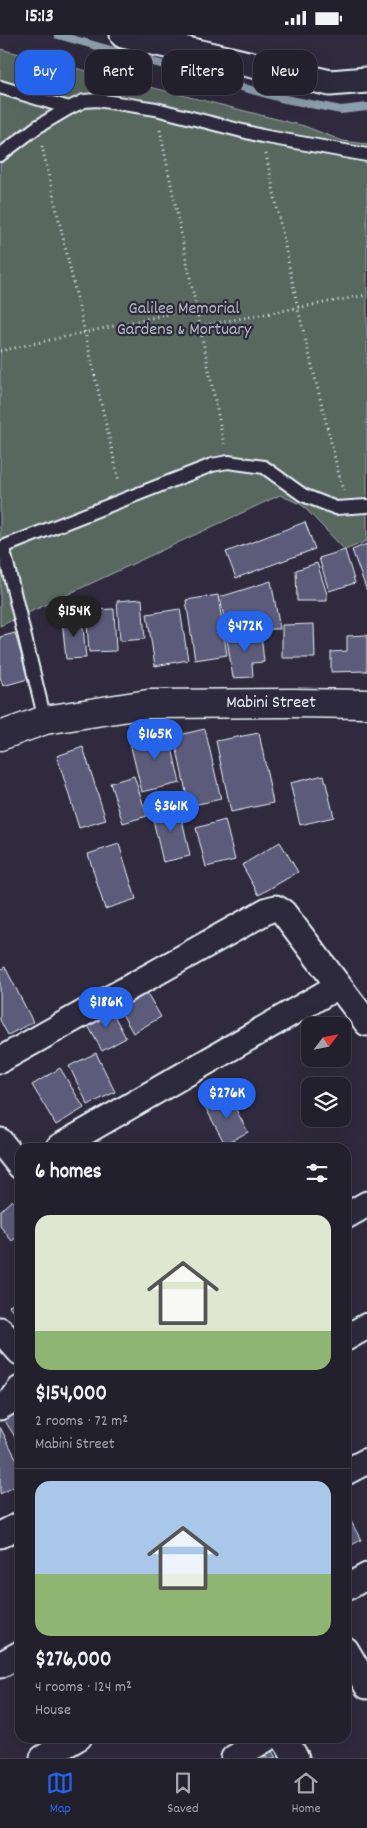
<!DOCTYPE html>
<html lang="en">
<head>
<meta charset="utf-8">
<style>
	body { margin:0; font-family:Dekko,sans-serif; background:#2f2d3a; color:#f1f3f6; height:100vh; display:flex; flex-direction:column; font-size:19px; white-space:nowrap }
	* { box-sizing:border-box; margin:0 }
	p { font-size:16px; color:#a3a3aa }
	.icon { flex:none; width:28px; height:28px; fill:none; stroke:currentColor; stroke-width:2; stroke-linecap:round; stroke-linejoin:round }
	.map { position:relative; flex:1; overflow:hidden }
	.side { position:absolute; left:15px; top:1108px; width:336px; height:600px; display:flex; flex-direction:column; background:#23202e; border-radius:15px; box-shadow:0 5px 20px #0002,0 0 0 1px #403e4a }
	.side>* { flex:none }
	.banner { position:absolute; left:15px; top:15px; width:338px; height:45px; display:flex; gap:10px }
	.needle { width:32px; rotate:58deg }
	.buttons { position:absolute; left:301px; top:982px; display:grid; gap:10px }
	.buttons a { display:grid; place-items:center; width:50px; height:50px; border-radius:10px; background:#23202e; box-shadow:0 5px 20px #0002,0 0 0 1px #403e4a; font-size:25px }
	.price { position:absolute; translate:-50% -42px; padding:0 11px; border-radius:18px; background:#2563eb; color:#fff; font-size:16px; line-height:32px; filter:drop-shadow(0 1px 2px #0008) }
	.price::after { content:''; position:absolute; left:50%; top:30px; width:15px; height:11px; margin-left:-8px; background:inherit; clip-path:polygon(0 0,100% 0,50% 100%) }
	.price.selected { background:#222; color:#fff }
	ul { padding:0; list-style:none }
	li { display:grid; align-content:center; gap:10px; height:265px; padding:0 20px }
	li+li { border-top:1px solid #403e4a }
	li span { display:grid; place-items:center; height:155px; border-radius:15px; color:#555 }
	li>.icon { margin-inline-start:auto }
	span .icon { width:90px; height:90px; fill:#fffc; stroke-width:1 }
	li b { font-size:21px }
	h2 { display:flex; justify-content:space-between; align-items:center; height:60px; padding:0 20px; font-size:21px }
	.pill { padding:0 18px; border-radius:15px; background:#23202e; box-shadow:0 5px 20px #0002,0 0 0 1px #403e4a; font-size:18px; line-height:45px }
	.pill.selected { background:#2563eb; color:#fff }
	.status { display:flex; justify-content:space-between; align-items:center; height:35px; padding:0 25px; background:#23202e; direction:ltr }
	.status svg { height:14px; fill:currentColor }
	.tabs { display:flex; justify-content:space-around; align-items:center; height:70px; border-top:1px solid #403e4a; background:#23202e; font-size:14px; color:#a3a3aa }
	.tabs a { display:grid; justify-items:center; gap:2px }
	.tabs .selected { color:#2563eb }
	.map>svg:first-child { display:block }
</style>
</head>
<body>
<div class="status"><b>15:13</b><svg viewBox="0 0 49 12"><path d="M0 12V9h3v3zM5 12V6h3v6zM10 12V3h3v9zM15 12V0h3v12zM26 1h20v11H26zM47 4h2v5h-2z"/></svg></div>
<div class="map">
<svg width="367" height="1723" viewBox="0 0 367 1723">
	<rect width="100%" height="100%" fill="#2f2a3d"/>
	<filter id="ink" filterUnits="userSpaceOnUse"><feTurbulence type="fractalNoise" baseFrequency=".02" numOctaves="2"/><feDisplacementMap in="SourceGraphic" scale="10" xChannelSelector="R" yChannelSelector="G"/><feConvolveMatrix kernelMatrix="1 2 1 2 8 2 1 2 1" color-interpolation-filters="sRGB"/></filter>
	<g filter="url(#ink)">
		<path fill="#58685f" stroke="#a0acac" d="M0,14L304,91L343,106L367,109V506L345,515L302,470L280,460L0,591Z"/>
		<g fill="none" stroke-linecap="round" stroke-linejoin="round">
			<path stroke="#8c9dab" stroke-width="8" d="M58,0L280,63L341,75L367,72"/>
		</g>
		<g fill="#5c5c7a" stroke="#e8f1f8">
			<path d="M305,487L315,514L236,543L226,517Z"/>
			<path d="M367,509V556L352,515Z"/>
			<path d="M345,515L355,548L329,556L319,523Z"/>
			<path d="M317,528L327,559V566H297L296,535Z"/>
			<path d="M271,546L280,594H226L220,562Z"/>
			<path d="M218,560L227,620L195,625L186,565Z"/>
			<path d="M142,564L145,604L120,606L117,566Z"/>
			<path d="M114,574L116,616L89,617L86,575Z"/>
			<path d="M180,574L188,625L155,631L147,579Z"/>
			<path d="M82,582L86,623L66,624L62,584Z"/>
			<path d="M314,589L315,623H282V590Z"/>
			<path d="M15,598L28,644L3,651L0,642V602Z"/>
			<path d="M226,598L261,599L264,627L252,628L253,642L233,643Z"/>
			<path d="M367,600V636L331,637V617L347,616V601Z"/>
			<path d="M205,694L221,764L189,771L174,701Z"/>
			<path d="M168,695L180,748L142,757L129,704Z"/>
			<path d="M259,698L273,768L231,777L216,706Z"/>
			<path d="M83,712L106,785L79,793L57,721Z"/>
			<path d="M324,740L334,782L300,790L290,748Z"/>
			<path d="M134,741L147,781L123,788L110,748Z"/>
			<path d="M179,770L190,821L163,827L151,776Z"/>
			<path d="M225,785L235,825L206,832L196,793Z"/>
			<path d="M280,807L298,837L259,860L242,830Z"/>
			<path d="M119,809L136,864L105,874L88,819Z"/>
			<path d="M5,932L33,987L8,1000L0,985V935Z"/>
			<path d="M143,951L161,982L133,998L115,967Z"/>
			<path d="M109,971L126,1003L102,1016L85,985Z"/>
			<path d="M96,1018L115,1057L88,1070L69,1031Z"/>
			<path d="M60,1033L84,1073L56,1090L32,1050Z"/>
			<path d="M228,1060L248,1097L225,1109L205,1072Z"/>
			<path d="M12,1165L20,1175V1199L12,1206L0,1191V1176Z"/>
			<path d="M20,1261V1284L9,1271Z"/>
			<path d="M20,1370V1410L2,1381Z"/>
			<path d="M0,1392L20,1431V1449L0,1459Z"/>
			<path d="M346,1477L361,1505L346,1513Z"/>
			<path d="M270,1712L276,1723H250Z"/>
		</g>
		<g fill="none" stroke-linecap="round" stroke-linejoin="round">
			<g stroke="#e8f1f8" stroke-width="16">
				<g id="service">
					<path d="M0,52L69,73"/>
					<path d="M0,120L37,92L69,73L84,66L97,65L156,74L262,101L367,120"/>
					<path d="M45,685L3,512L212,430L228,427L264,432L303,460L336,473L367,471"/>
				</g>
			</g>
			<g stroke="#e8f1f8" stroke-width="29">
				<g id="minor">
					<path d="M123,0L330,48L367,45"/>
					<path d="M0,1025L268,875L276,873L283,877L367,988"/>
					<path d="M0,1106L20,1131"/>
					<path d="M59,1112L338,951"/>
					<path d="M346,1181L367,1169"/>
					<path d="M0,1295L20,1317"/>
					<path d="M346,1303L367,1291"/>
					<path d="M0,1372L12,1365L20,1354"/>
					<path d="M346,1437L367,1426"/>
					<path d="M0,1500L20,1490"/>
					<path d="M346,1553L367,1541"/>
					<path d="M346,1615L367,1651"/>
					<path d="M0,1630L20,1619"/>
					<path d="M283,1702L296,1723"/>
					<path d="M43,1723L79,1702"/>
					<path d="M234,1723L269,1702"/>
				</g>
			</g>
			<g stroke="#e8f1f8" stroke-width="31">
				<path id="secondary" d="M0,701L45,685L148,669L292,668L367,669"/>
			</g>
			<g stroke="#e8f1f8" stroke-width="3" stroke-dasharray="1 4" stroke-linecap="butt">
				<path d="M160,95L224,409"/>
				<path d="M42,111L119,446"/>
				<path d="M266,119L298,274L343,456"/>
				<path d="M200,291L367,260"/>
				<path d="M0,316L196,273"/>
			</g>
			<use href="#service" stroke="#2f2a3d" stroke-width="12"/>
			<use href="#minor" stroke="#2f2a3d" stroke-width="25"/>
			<use href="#secondary" stroke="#2f2a3d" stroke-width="28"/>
		</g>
	</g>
	<g text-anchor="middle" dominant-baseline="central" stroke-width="4.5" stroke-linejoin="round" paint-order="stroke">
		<g font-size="18" fill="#aebabb" stroke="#2f2a3d">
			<text x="184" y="274">Galilee Memorial<tspan x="184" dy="21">Gardens &amp; Mortuary</tspan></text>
		</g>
		<g font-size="18" fill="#e8f1f8" stroke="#2f2a3d">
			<text x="271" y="668">Mabini Street</text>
		</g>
	</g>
</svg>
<div class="buttons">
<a><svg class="needle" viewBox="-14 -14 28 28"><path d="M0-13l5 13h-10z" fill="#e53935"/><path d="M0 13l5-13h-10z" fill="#a3a3aa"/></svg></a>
<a><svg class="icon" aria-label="layers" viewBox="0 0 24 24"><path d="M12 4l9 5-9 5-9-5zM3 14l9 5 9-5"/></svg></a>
</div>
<b class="price selected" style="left:74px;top:603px">$154K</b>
<b class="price" style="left:245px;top:618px">$472K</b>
<b class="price" style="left:155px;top:726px">$165K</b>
<b class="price" style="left:171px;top:798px">$361K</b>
<b class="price" style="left:106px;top:994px">$186K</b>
<b class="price" style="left:227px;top:1085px">$276K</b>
<div class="banner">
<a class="pill selected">Buy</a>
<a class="pill">Rent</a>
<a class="pill">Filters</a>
<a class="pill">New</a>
</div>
<section class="side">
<h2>6 homes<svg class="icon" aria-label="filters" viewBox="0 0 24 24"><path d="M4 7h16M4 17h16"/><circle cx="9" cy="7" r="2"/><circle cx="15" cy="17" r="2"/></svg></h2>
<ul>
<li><span style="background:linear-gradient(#dfe7d0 75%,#8fb573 0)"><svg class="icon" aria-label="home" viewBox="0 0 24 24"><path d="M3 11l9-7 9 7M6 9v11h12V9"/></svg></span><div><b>$154,000</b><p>2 rooms · 72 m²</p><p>Mabini Street</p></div></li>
<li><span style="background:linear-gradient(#a9c7e8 60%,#8fb573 0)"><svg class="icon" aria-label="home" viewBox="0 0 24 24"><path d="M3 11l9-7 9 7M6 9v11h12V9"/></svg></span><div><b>$276,000</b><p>4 rooms · 124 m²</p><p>House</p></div></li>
</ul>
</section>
</div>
<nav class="tabs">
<a class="selected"><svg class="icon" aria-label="map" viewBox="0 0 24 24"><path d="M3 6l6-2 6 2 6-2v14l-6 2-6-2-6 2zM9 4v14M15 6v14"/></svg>Map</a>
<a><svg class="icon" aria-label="saved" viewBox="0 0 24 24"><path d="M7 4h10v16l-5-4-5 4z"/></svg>Saved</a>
<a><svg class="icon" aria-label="home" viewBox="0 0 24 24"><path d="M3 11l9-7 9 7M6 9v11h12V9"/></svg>Home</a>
</nav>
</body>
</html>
